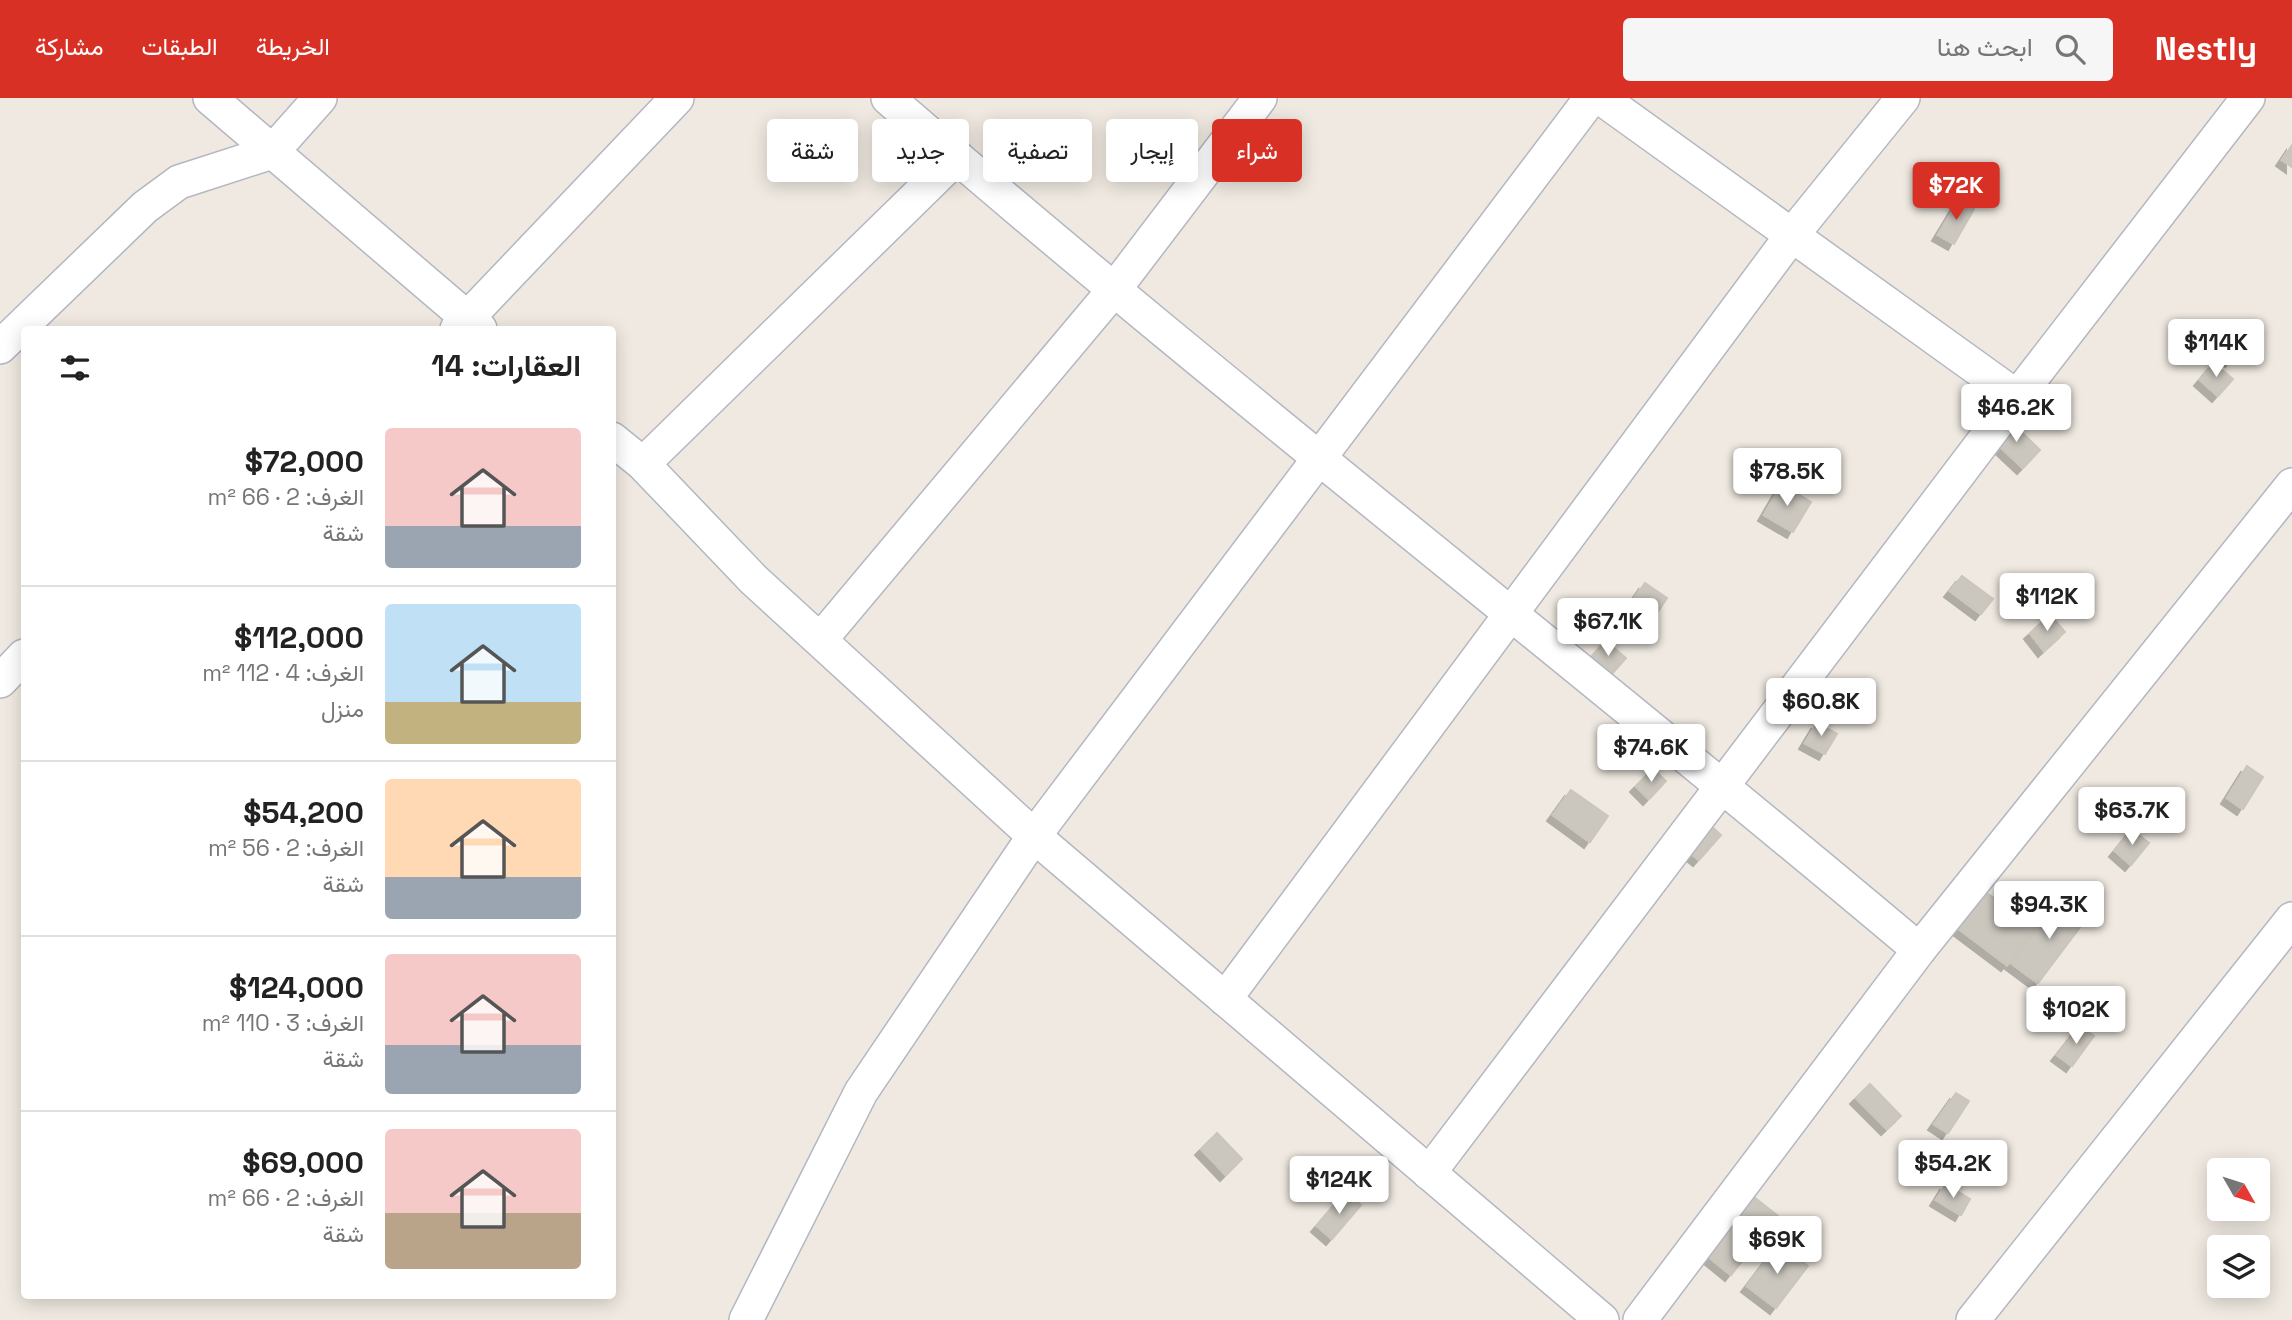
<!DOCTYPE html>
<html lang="ar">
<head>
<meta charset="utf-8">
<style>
	body { margin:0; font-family:"Space Grotesk",Vazirmatn,sans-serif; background:#f6f6f6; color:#222; direction:rtl; height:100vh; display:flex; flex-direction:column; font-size:26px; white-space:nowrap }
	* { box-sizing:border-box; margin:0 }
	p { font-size:23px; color:#767676 }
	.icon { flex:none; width:38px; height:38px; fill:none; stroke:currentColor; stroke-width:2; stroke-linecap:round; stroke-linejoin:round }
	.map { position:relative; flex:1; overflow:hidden; direction:ltr }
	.panel { position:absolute; left:21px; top:228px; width:595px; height:973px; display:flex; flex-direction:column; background:#fff; border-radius:7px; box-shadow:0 4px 18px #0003; direction:rtl }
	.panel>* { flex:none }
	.guide { position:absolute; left:637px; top:21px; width:665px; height:63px; direction:rtl; display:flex; gap:14px }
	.needle { width:46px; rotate:129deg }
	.buttons { position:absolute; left:2207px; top:1060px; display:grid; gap:14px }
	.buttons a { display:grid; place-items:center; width:63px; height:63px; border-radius:7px; background:#fff; box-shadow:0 4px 18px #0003; font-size:35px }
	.price { position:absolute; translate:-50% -60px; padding:0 16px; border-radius:7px; background:#fff; color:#222; font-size:23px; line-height:46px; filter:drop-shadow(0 2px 4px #0008) }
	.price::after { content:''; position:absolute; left:50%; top:42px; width:21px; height:16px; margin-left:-10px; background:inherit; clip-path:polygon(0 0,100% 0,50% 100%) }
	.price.on { background:#d93025; color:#fff }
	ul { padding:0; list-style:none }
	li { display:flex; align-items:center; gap:21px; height:175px; padding:0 35px }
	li+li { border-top:2px solid #e0e0e0 }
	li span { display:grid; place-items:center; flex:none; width:196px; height:140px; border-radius:7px; color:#555 }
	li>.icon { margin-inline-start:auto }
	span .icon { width:84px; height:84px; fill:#fffc; stroke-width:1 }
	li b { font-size:30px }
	h2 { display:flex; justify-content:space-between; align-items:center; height:84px; padding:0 35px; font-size:30px }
	.tag { padding:0 24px; border-radius:7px; background:#fff; box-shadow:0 4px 18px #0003; font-size:24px; line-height:63px }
	.tag.on { background:#d93025; color:#fff }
	header { display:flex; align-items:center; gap:42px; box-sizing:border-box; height:98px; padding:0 35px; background:#d93025; color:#fff }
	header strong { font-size:33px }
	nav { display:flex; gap:38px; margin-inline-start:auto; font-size:24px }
	.search { width:490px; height:63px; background:#f6f6f6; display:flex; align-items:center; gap:18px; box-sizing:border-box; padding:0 24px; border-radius:7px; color:#767676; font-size:26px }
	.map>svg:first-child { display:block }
</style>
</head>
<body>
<header>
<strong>Nestly</strong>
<div class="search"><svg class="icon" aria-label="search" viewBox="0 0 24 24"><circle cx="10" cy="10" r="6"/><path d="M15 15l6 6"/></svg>ابحث هنا</div>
<nav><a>الخريطة</a><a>الطبقات</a><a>مشاركة</a></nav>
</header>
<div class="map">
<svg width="2292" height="1222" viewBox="0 0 2292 1222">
	<defs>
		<filter id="shadow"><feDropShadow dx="-6" dy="6" stdDeviation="0" flood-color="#0004"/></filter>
	</defs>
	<rect width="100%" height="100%" fill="#efe9e1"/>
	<g fill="#cbc7bf" stroke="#cbc5ba" stroke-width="2" filter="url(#shadow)">
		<path d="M2292,47V69L2282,62Z"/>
		<path d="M1959,102L1974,111L1954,146L1938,137Z"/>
		<path d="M2222,230L2244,245L2231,263L2209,249Z"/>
		<path d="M2214,265L2233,281L2218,298L2200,282Z"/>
		<path d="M2010,323L2040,352L2023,370L1992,341Z"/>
		<path d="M1782,386L1811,404L1793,434L1764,417Z"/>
		<path d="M1962,478L1993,501L1981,516L1950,493Z"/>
		<path d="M1645,485L1667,500L1653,521L1631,505Z"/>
		<path d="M2050,517L2065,534L2044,553L2030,535Z"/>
		<path d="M1606,543L1626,560L1610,578L1590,561Z"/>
		<path d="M1817,625L1837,636L1825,656L1805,645Z"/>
		<path d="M2247,668L2263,679L2243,711L2227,700Z"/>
		<path d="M1653,671L1666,683L1649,701L1636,688Z"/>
		<path d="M1571,692L1608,718L1590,744L1553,717Z"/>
		<path d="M1710,727L1721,737L1699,762L1688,753Z"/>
		<path d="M2132,732L2149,745L2131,767L2115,753Z"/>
		<path d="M1983,792L2035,831L2007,867L1955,828Z"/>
		<path d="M2060,800L2087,820L2038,885L2011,865Z"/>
		<path d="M2080,928L2094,938L2072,968L2057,957Z"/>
		<path d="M1870,986L1901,1018L1887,1031L1856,1000Z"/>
		<path d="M1956,995L1969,1003L1948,1035L1934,1026Z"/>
		<path d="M1217,1035L1242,1061L1226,1077L1201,1051Z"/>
		<path d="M1946,1086L1970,1101L1961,1117L1936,1102Z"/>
		<path d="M1346,1094L1361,1107L1332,1141L1317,1128Z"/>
		<path d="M1750,1096L1778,1118L1731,1177L1704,1155Z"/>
		<path d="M1779,1146L1808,1168L1776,1210L1747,1188Z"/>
	</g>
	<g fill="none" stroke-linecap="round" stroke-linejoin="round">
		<g stroke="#b4b7c1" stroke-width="36">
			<g id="minor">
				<path d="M210,0L480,231"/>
				<path d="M888,0C1225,292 1578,564 1919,852"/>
				<path d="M1601,0L2017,299"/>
				<path d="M457,231L677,0"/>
				<path d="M0,249L145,109L179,84L272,54L320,0"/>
				<path d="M612,341L643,366L754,482L1034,738L1602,1222"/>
				<path d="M643,366L957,59"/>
				<path d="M821,541L1113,193L1260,0"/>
				<path d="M0,583L24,558"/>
				<path d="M1225,901L1792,137L1903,0"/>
				<path d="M1429,1075L2017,299L2248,0"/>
				<path d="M746,1222L861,994L1034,738L1591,0"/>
				<path d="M1640,1222L1919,852L2292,387"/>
				<path d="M1973,1222L2292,821"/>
			</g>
		</g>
		<use href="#minor" stroke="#fff" stroke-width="33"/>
	</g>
</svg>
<div class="buttons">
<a><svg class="needle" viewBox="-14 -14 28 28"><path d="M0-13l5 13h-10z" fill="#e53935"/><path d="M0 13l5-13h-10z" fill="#767676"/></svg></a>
<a><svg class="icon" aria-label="layers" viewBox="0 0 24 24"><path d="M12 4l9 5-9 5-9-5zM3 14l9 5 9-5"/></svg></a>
</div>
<b class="price on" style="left:1956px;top:124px">$72K</b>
<b class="price" style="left:2216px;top:281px">$114K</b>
<b class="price" style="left:2016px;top:346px">$46.2K</b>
<b class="price" style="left:1787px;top:410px">$78.5K</b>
<b class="price" style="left:2047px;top:535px">$112K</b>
<b class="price" style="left:1608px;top:560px">$67.1K</b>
<b class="price" style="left:1821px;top:640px">$60.8K</b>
<b class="price" style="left:1651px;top:686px">$74.6K</b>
<b class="price" style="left:2132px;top:749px">$63.7K</b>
<b class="price" style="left:2049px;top:843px">$94.3K</b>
<b class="price" style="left:2076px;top:948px">$102K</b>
<b class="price" style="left:1953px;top:1102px">$54.2K</b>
<b class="price" style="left:1339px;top:1118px">$124K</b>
<b class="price" style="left:1777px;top:1178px">$69K</b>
<div class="guide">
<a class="tag on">شراء</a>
<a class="tag">إيجار</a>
<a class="tag">تصفية</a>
<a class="tag">جديد</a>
<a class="tag">شقة</a>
</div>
<section class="panel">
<h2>العقارات: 14<svg class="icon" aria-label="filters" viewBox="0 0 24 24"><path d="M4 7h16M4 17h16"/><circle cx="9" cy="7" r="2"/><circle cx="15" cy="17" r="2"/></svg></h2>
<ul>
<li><span style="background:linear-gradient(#f6c9c9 70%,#9aa5b1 0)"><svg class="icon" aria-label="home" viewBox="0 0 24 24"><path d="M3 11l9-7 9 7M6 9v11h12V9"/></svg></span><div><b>$72,000</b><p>الغرف: 2 · 66 m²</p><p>شقة</p></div></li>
<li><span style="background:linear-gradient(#bfe0f5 70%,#c2b280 0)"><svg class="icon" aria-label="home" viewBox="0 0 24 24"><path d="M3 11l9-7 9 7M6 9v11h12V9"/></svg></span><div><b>$112,000</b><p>الغرف: 4 · 112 m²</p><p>منزل</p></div></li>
<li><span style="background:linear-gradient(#ffd9b3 70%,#9aa5b1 0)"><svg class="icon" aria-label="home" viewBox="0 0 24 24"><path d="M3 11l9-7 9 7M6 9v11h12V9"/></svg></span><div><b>$54,200</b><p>الغرف: 2 · 56 m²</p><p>شقة</p></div></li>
<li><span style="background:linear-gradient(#f6c9c9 65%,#9aa5b1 0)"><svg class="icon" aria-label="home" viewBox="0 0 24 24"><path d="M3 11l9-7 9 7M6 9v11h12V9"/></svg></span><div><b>$124,000</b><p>الغرف: 3 · 110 m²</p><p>شقة</p></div></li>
<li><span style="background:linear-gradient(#f6c9c9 60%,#b9a48a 0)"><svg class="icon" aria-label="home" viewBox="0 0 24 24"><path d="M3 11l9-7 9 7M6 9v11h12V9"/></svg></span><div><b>$69,000</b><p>الغرف: 2 · 66 m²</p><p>شقة</p></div></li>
</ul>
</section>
</div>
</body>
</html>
